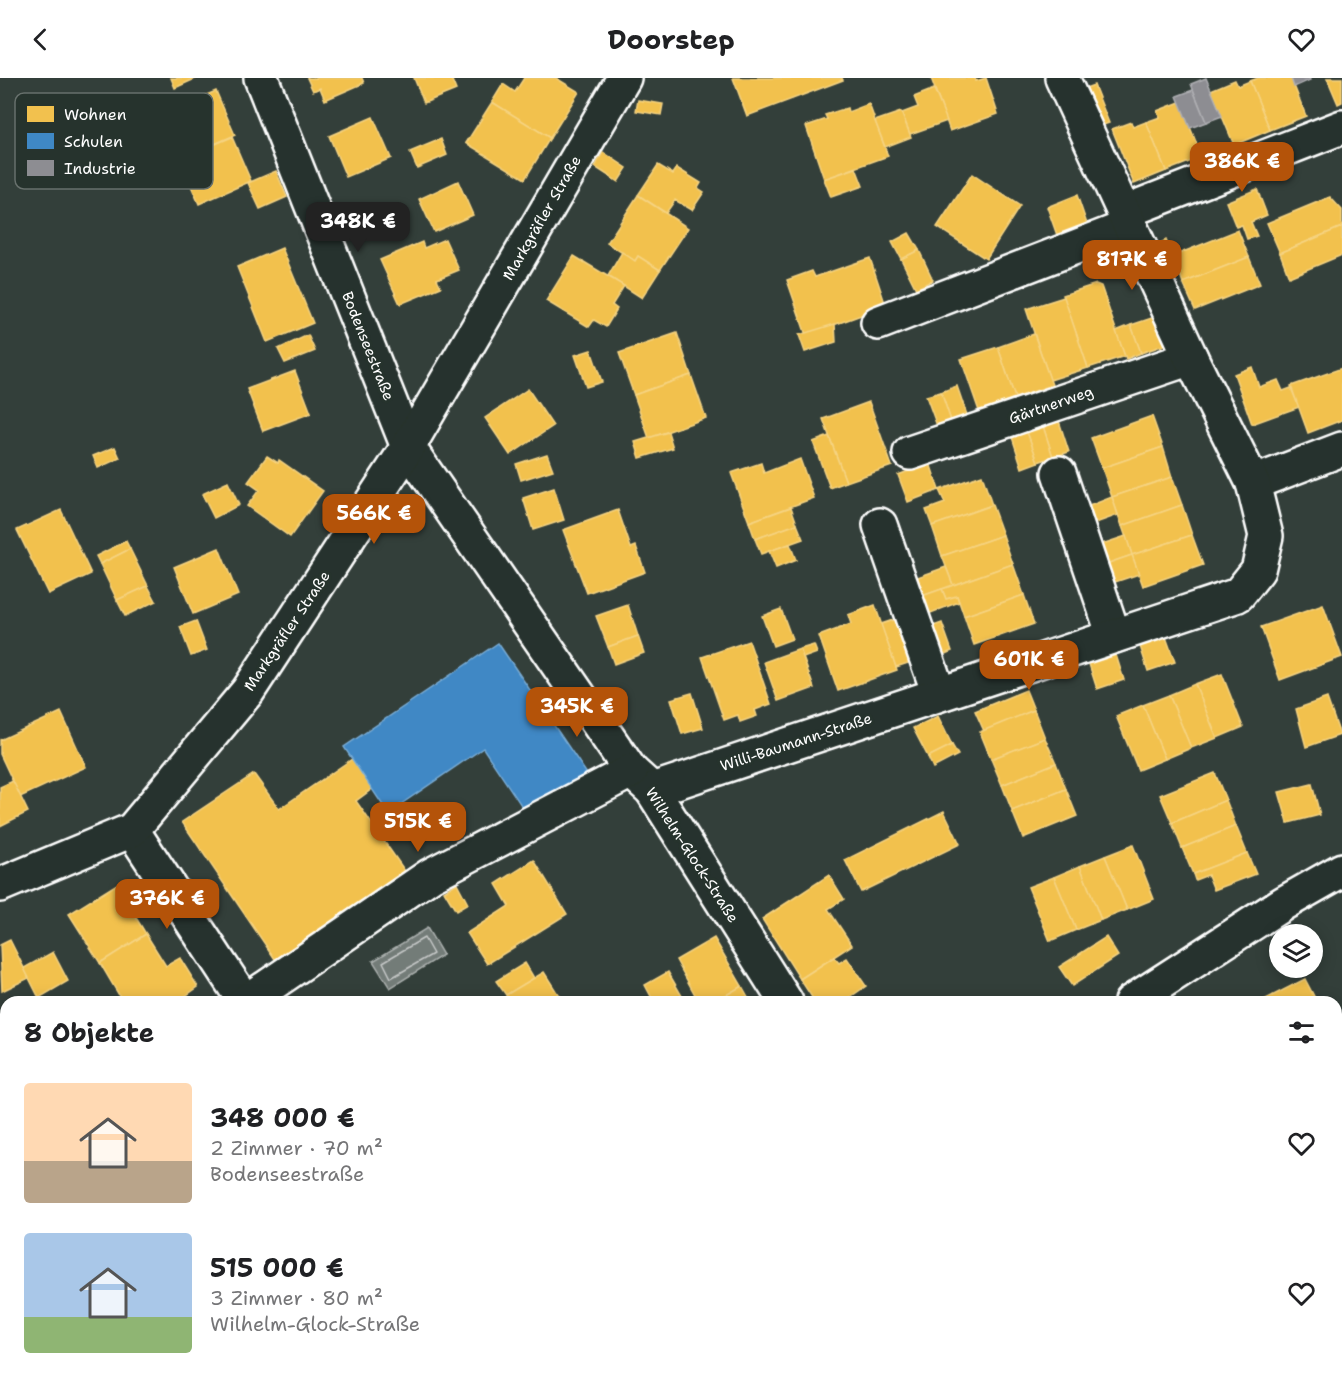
<!DOCTYPE html>
<html lang="de">
<head>
<meta charset="utf-8">
<style>
	body { margin:0; font-family:"Shantell Sans",sans-serif; background:#f6f6f6; color:#202124; height:100vh; display:flex; flex-direction:column; font-size:22px; white-space:nowrap }
	* { box-sizing:border-box; margin:0 }
	p { font-size:20px; color:#757577 }
	.icon { flex:none; width:33px; height:33px; fill:none; stroke:currentColor; stroke-width:2; stroke-linecap:round; stroke-linejoin:round }
	.map { position:relative; flex:1; overflow:hidden }
	.drawer { position:absolute; left:0px; top:918px; width:1342px; height:384px; display:flex; flex-direction:column; background:#fff; border-radius:18px 18px 0 0; box-shadow:0 3px 15px #0003 }
	.drawer>* { flex:none }
	.buttons { position:absolute; left:1269px; top:846px; display:grid; gap:12px }
	.buttons a { display:grid; place-items:center; width:54px; height:54px; border-radius:50%; background:#fff; box-shadow:0 3px 15px #0003; font-size:30px }
	.price { position:absolute; translate:-50% -51px; padding:0 14px; border-radius:12px; background:#b45309; color:#fff; font-size:20px; line-height:39px; filter:drop-shadow(0 2px 3px #0008) }
	.price::after { content:''; position:absolute; left:50%; top:36px; width:18px; height:14px; margin-left:-9px; background:inherit; clip-path:polygon(0 0,100% 0,50% 100%) }
	.price.active { background:#222; color:#fff }
	ul { padding:0; list-style:none }
	li { display:flex; align-items:center; gap:18px; height:150px; padding:0 24px }
	li span { display:grid; place-items:center; flex:none; width:168px; height:120px; border-radius:6px; color:#555 }
	li>.icon { margin-inline-start:auto }
	span .icon { width:72px; height:72px; fill:#fffc; stroke-width:1 }
	li b { font-size:26px }
	h2 { display:flex; justify-content:space-between; align-items:center; height:72px; padding:0 24px; font-size:26px }
	header { display:flex; justify-content:space-between; align-items:center; height:78px; padding:0 24px; background:#fff; font-size:27px; font-weight:700 }
	.map>svg:first-child { display:block }
</style>
</head>
<body>
<header><svg class="icon" aria-label="back" viewBox="0 0 24 24"><path d="M15 5l-7 7 7 7"/></svg>Doorstep<svg class="icon" aria-label="heart" viewBox="0 0 24 24"><path d="M12 20l-8-8c-3-5 5-10 8-4 3-6 11-1 8 4z"/></svg></header>
<div class="map">
<svg width="1342" height="1302" viewBox="0 0 1342 1302">
	<rect width="100%" height="100%" fill="#333f3a"/>
	<filter id="ink" filterUnits="userSpaceOnUse"><feTurbulence type="fractalNoise" baseFrequency=".0167" numOctaves="2"/><feDisplacementMap in="SourceGraphic" scale="12" xChannelSelector="R" yChannelSelector="G"/><feConvolveMatrix kernelMatrix="1 2 1 2 8 2 1 2 1" color-interpolation-filters="sRGB"/></filter>
	<g filter="url(#ink)">
		<path fill="#737b78" stroke="#abb0ae" stroke-width="1.5" d="M427,850L443,877L390,910L373,883Z"/>
		<g fill="#f2c14e" stroke="#f6d483" stroke-width="1.5">
			<path d="M171,0H197L175,10Z"/>
			<path d="M307,0H362L364,5L325,22L320,10L313,13Z"/>
			<path d="M414,0H451L456,12L424,25Z"/>
			<path d="M524,0H556L579,14L550,60L492,24L503,6L515,14Z"/>
			<path d="M733,0H842L843,2L747,38Z"/>
			<path d="M931,0H975L976,3L986,0L998,36L950,53Z"/>
			<path d="M1258,0H1291L1306,38L1270,52L1250,3Z"/>
			<path d="M1327,0H1342V24L1338,26Z"/>
			<path d="M1235,2L1238,8L1250,3L1270,52L1234,67L1211,12Z"/>
			<path d="M1094,7L1109,45L1094,50L1080,12Z"/>
			<path d="M934,11L947,43L910,56L902,35L918,29L914,19Z"/>
			<path d="M216,13L235,57L182,80L164,35Z"/>
			<path d="M638,22L663,26L661,37L636,33Z"/>
			<path d="M492,24L550,60L525,101L466,65Z"/>
			<path d="M1180,24L1202,79L1166,93L1146,44L1160,39L1157,33Z"/>
			<path d="M869,26L888,78L824,101L806,48L827,41L825,37L847,30L848,34Z"/>
			<path d="M901,34L911,59L885,69L875,43Z"/>
			<path d="M373,39L391,80L346,99L329,58Z"/>
			<path d="M1131,44L1133,49L1146,44L1166,93L1134,106L1112,51Z"/>
			<path d="M232,59L251,103L199,126L189,103L181,101L177,92L182,86L180,81Z"/>
			<path d="M441,61L447,77L417,90L410,74Z"/>
			<path d="M603,74L627,90L618,104L595,89Z"/>
			<path d="M658,87L673,96L677,90L701,105L698,110L704,114L692,132L675,122L666,135L638,117Z"/>
			<path d="M856,90L863,108L831,119L824,101Z"/>
			<path d="M276,93L287,119L260,131L248,105Z"/>
			<path d="M972,96L1020,128L986,181L937,149Z"/>
			<path d="M458,103L473,137L434,154L419,121Z"/>
			<path d="M1257,111L1267,137L1251,144L1257,158L1247,161L1242,147L1236,149L1226,124Z"/>
			<path d="M638,117L688,150L660,192L638,178L635,183L607,165Z"/>
			<path d="M1077,117L1088,149L1058,160L1047,129Z"/>
			<path d="M1330,119L1342,132V149L1280,175L1267,145Z"/>
			<path d="M1342,149V177L1289,199L1280,175Z"/>
			<path d="M1238,152L1249,179L1183,205L1173,178Z"/>
			<path d="M909,155L919,172L901,181L892,164Z"/>
			<path d="M445,161L459,192L437,201L441,209L400,226L380,182L422,164L424,170Z"/>
			<path d="M1166,162L1179,193L1169,197L1154,168Z"/>
			<path d="M282,170L313,245L267,264L237,189Z"/>
			<path d="M919,172L933,202L916,211L901,181Z"/>
			<path d="M622,174L635,183L638,178L660,192L642,220L608,198Z"/>
			<path d="M574,178L624,208L612,227L617,231L606,249L594,242L589,249L546,223Z"/>
			<path d="M1249,179L1260,206L1195,232L1183,205Z"/>
			<path d="M870,180L886,228L806,257L787,202L812,193L815,199Z"/>
			<path d="M1096,206L1101,208L1125,278L1088,290L1063,217Z"/>
			<path d="M1064,219L1088,290L1050,302L1026,231Z"/>
			<path d="M1161,237L1170,265L1141,275L1131,247Z"/>
			<path d="M835,246L836,264L805,274L799,257Z"/>
			<path d="M1131,247L1141,275L1126,281L1116,253Z"/>
			<path d="M677,255L691,297L634,317L619,275Z"/>
			<path d="M1034,256L1052,307L1015,320L998,269Z"/>
			<path d="M308,257L315,273L285,285L278,271Z"/>
			<path d="M998,269L1015,320L979,333L961,281Z"/>
			<path d="M591,272L602,304L586,309L575,277Z"/>
			<path d="M1252,289L1259,309L1278,302L1283,313L1291,310L1299,329L1252,346L1234,296Z"/>
			<path d="M1342,290V342L1308,355L1291,308Z"/>
			<path d="M295,293L311,335L263,353L247,311Z"/>
			<path d="M691,297L706,340L649,360L634,317Z"/>
			<path d="M957,308L967,337L951,343L941,314Z"/>
			<path d="M528,311L553,348L510,377L485,340Z"/>
			<path d="M941,314L951,343L937,348L926,318Z"/>
			<path d="M869,324L892,388L846,404L823,341Z"/>
			<path d="M1152,338L1163,369L1102,390L1091,360Z"/>
			<path d="M1059,343L1069,374L1053,379L1043,348Z"/>
			<path d="M1043,348L1053,379L1038,384L1027,354Z"/>
			<path d="M668,354L673,370L640,380L635,364Z"/>
			<path d="M1027,354L1038,384L1022,390L1012,359Z"/>
			<path d="M829,358L846,404L830,410L813,364Z"/>
			<path d="M115,369L120,380L98,390L93,378Z"/>
			<path d="M1163,369L1172,399L1112,419L1102,390Z"/>
			<path d="M547,376L553,392L521,402L516,386Z"/>
			<path d="M267,378L278,385L279,382L323,413L290,459L247,428L259,412L248,404Z"/>
			<path d="M800,381L814,420L749,444L731,395L761,385L764,395Z"/>
			<path d="M930,385L939,412L908,424L898,397Z"/>
			<path d="M982,397L992,427L932,448L926,432L945,425L939,412Z"/>
			<path d="M1172,399L1182,427L1122,448L1112,419Z"/>
			<path d="M228,404L239,427L214,440L202,416Z"/>
			<path d="M554,410L564,442L533,452L523,420Z"/>
			<path d="M1112,419L1118,437L1090,447L1084,430Z"/>
			<path d="M992,427L1003,457L942,478L932,448Z"/>
			<path d="M1182,427L1192,457L1132,477L1122,448Z"/>
			<path d="M791,429L797,446L755,461L749,444Z"/>
			<path d="M61,432L91,496L48,516L17,452Z"/>
			<path d="M618,432L631,470L636,468L645,494L587,515L563,452Z"/>
			<path d="M797,446L803,461L761,476L755,461Z"/>
			<path d="M1003,457L1013,486L953,507L942,478Z"/>
			<path d="M1192,457L1203,487L1143,508L1132,477Z"/>
			<path d="M1126,458L1132,477L1103,487L1096,468Z"/>
			<path d="M126,463L130,471L100,486L96,478Z"/>
			<path d="M790,466L796,482L776,490L769,473Z"/>
			<path d="M219,470L238,517L193,536L174,489Z"/>
			<path d="M130,471L148,508L117,522L100,486Z"/>
			<path d="M1132,477L1139,496L1109,506L1103,487Z"/>
			<path d="M1013,486L1024,517L964,538L957,518L946,521L942,511Z"/>
			<path d="M946,489L953,507L922,518L915,500Z"/>
			<path d="M148,508L156,523L125,538L117,522Z"/>
			<path d="M942,511L946,521L957,518L959,524L928,536L922,518Z"/>
			<path d="M1024,517L1034,546L974,567L964,538Z"/>
			<path d="M628,527L638,558L608,569L596,538Z"/>
			<path d="M875,527L897,592L838,613L819,558L851,546L848,537Z"/>
			<path d="M1323,527L1342,579L1280,602L1261,549Z"/>
			<path d="M781,531L792,561L773,568L762,538Z"/>
			<path d="M899,540L914,583L896,589L881,546Z"/>
			<path d="M196,543L207,572L191,578L180,549Z"/>
			<path d="M942,545L952,573L938,579L928,550Z"/>
			<path d="M638,558L644,575L614,586L608,569Z"/>
			<path d="M1166,559L1175,584L1148,593L1140,568Z"/>
			<path d="M749,563L771,626L755,632L757,638L740,644L738,637L724,642L702,579Z"/>
			<path d="M814,567L817,575L803,580L800,571Z"/>
			<path d="M800,571L814,610L778,623L764,584Z"/>
			<path d="M1116,577L1124,602L1097,611L1089,586Z"/>
			<path d="M1222,596L1243,649L1217,660L1195,606Z"/>
			<path d="M1195,606L1217,660L1191,670L1169,617Z"/>
			<path d="M1026,612L1034,632L984,653L975,633Z"/>
			<path d="M692,615L703,650L682,656L671,621Z"/>
			<path d="M1169,617L1191,670L1165,681L1143,627Z"/>
			<path d="M1327,620L1340,657L1306,669L1296,631Z"/>
			<path d="M1143,627L1165,681L1138,692L1116,638Z"/>
			<path d="M1034,632L1045,660L991,681L980,654Z"/>
			<path d="M61,634L86,689L20,719L0,676V662Z"/>
			<path d="M938,638L952,667L928,679L913,650Z"/>
			<path d="M1045,660L1056,685L1002,707L991,681Z"/>
			<path d="M952,667L958,677L933,690L928,679Z"/>
			<path d="M352,681L372,711L356,723L407,796L277,884L182,744L254,696L279,731Z"/>
			<path d="M1056,685L1066,711L1012,733L1002,707Z"/>
			<path d="M1215,695L1226,722L1172,745L1160,717Z"/>
			<path d="M13,703L28,734L0,748V709Z"/>
			<path d="M1312,706L1320,737L1288,745L1279,714Z"/>
			<path d="M1066,711L1077,738L1023,760L1012,733Z"/>
			<path d="M1226,722L1236,748L1182,770L1172,745Z"/>
			<path d="M944,733L960,766L861,814L845,782Z"/>
			<path d="M1236,748L1247,775L1193,796L1182,770Z"/>
			<path d="M1133,767L1154,821L1127,832L1105,778Z"/>
			<path d="M1247,775L1256,796L1214,812L1208,797L1195,802L1193,796Z"/>
			<path d="M1105,778L1127,832L1101,842L1080,788Z"/>
			<path d="M534,782L567,836L487,886L467,855L509,828L496,806Z"/>
			<path d="M1080,788L1101,842L1076,852L1054,799Z"/>
			<path d="M829,797L844,821L828,831L852,867L800,901L762,841Z"/>
			<path d="M1054,799L1076,852L1050,863L1028,809Z"/>
			<path d="M457,805L468,826L456,833L444,813Z"/>
			<path d="M117,806L125,819L135,814L146,831L135,838L146,856L100,885L69,836Z"/>
			<path d="M146,856L166,888L180,880L198,909L177,924H123L100,885Z"/>
			<path d="M1106,859L1118,878L1072,908L1059,889Z"/>
			<path d="M714,860L742,908L714,924H699L676,882Z"/>
			<path d="M10,862L29,900L2,913L0,867Z"/>
			<path d="M53,874L68,903L39,920L24,890Z"/>
			<path d="M834,879L839,885L847,880L866,908L843,924H815L800,901Z"/>
			<path d="M525,885L534,900L506,917L496,903Z"/>
			<path d="M544,894L563,924H510L506,917Z"/>
			<path d="M668,894L682,918L670,924H654L645,907Z"/>
			<path d="M1305,901L1317,924H1260Z"/>
			<path d="M742,908L751,924H714Z"/>
			<path d="M0,1071L6,1084V1097L0,1100Z"/>
			<path d="M1336,1142L1342,1160L1336,1169Z"/>
			<path d="M0,1203L6,1215V1258L0,1261Z"/>
			<path d="M1342,1262V1302H1319L1317,1296H1336V1264Z"/>
			<path d="M29,1296H60L62,1302H13Z"/>
			<path d="M254,1296H324L326,1302H257Z"/>
			<path d="M614,1296H662L665,1302H604Z"/>
			<path d="M662,1296H727L717,1302H665Z"/>
			<path d="M821,1296H858L860,1302H825Z"/>
			<path d="M935,1296H979L984,1302H926Z"/>
		</g>
		<path fill="#3f88c5" stroke="#79acd6" stroke-width="1.5" d="M498,565L587,696L527,736L483,670L388,735L344,669Z"/>
		<g fill="#8d8d92" stroke="#afafb3" stroke-width="1.5">
			<path d="M1206,0L1222,38L1206,44L1191,6Z"/>
			<path d="M1291,0H1309L1310,2L1294,9Z"/>
			<path d="M1193,12L1206,44L1190,50L1177,18Z"/>
		</g>
		<g fill="none" stroke-linecap="round" stroke-linejoin="round">
			<path stroke="#c7cac9" stroke-width="1.5" d="M424,860L433,876L391,900L383,884Z"/>
			<g stroke="#fff" stroke-width="38">
				<g id="minor">
					<path d="M261,0L408,369L631,693L652,712L786,924"/>
					<path d="M1124,134L1342,49"/>
					<path d="M878,245L1130,148"/>
					<path d="M910,375L1191,280"/>
					<path d="M1059,395L1114,558"/>
					<path d="M1253,405L1342,371"/>
					<path d="M880,447L939,616"/>
					<path d="M652,712L1238,517L1258,492L1266,458L1253,405L1191,280L1062,0"/>
					<path d="M132,752L245,924"/>
					<path d="M0,807L132,752L248,613L408,369L624,0"/>
					<path d="M245,924L431,797L631,693"/>
					<path d="M1131,924L1284,825L1342,792"/>
					<path d="M1336,1209L1342,1207"/>
					<path d="M1014,1296L1017,1302"/>
					<path d="M487,1302L498,1296"/>
					<path d="M1153,1302L1162,1296"/>
				</g>
			</g>
			<use href="#minor" stroke="#26332d" stroke-width="33"/>
		</g>
	</g>
	<g text-anchor="middle" dominant-baseline="central" stroke-width="6" stroke-linejoin="round" paint-order="stroke">
		<g font-size="15" fill="#fff" stroke="#26332d">
			<text transform="translate(542 140) rotate(-60)">Markgräfler Straße</text>
			<text transform="translate(368 268) rotate(68)">Bodenseestraße</text>
			<text transform="translate(1051 327) rotate(-19)">Gärtnerweg</text>
			<text transform="translate(287 553) rotate(-56)">Markgräfler Straße</text>
			<text transform="translate(796 664) rotate(-18)">Willi-Baumann-Straße</text>
			<text transform="translate(692 777) rotate(57)">Wilhelm-Glock-Straße</text>
		</g>
	</g>
	<rect x="15" y="15" width="198" height="96" rx="9" fill="#26332d" stroke="#67706c" stroke-width="1.5"/>
	<rect x="27" y="28" width="27" height="16" fill="#f2c14e"/>
	<rect x="27" y="55" width="27" height="16" fill="#3f88c5"/>
	<rect x="27" y="82" width="27" height="16" fill="#8d8d92"/>
	<g font-size="16" fill="#fff">
		<text x="64" y="42">Wohnen</text>
		<text x="64" y="69">Schulen</text>
		<text x="64" y="96">Industrie</text>
	</g>
</svg>
<div class="buttons">
<a><svg class="icon" aria-label="layers" viewBox="0 0 24 24"><path d="M12 4l9 5-9 5-9-5zM3 14l9 5 9-5"/></svg></a>
</div>
<b class="price" style="left:1242px;top:115px">386K €</b>
<b class="price active" style="left:358px;top:175px">348K €</b>
<b class="price" style="left:1132px;top:213px">817K €</b>
<b class="price" style="left:374px;top:467px">566K €</b>
<b class="price" style="left:1029px;top:613px">601K €</b>
<b class="price" style="left:577px;top:660px">345K €</b>
<b class="price" style="left:418px;top:775px">515K €</b>
<b class="price" style="left:167px;top:852px">376K €</b>
<section class="drawer">
<h2>8 Objekte<svg class="icon" aria-label="filters" viewBox="0 0 24 24"><path d="M4 7h16M4 17h16"/><circle cx="9" cy="7" r="2"/><circle cx="15" cy="17" r="2"/></svg></h2>
<ul>
<li><span style="background:linear-gradient(#ffd9b3 65%,#b9a48a 0)"><svg class="icon" aria-label="home" viewBox="0 0 24 24"><path d="M3 11l9-7 9 7M6 9v11h12V9"/></svg></span><div><b>348 000 €</b><p>2 Zimmer · 70 m²</p><p>Bodenseestraße</p></div><svg class="icon" aria-label="heart" viewBox="0 0 24 24"><path d="M12 20l-8-8c-3-5 5-10 8-4 3-6 11-1 8 4z"/></svg></li>
<li><span style="background:linear-gradient(#a9c7e8 70%,#8fb573 0)"><svg class="icon" aria-label="home" viewBox="0 0 24 24"><path d="M3 11l9-7 9 7M6 9v11h12V9"/></svg></span><div><b>515 000 €</b><p>3 Zimmer · 80 m²</p><p>Wilhelm-Glock-Straße</p></div><svg class="icon" aria-label="heart" viewBox="0 0 24 24"><path d="M12 20l-8-8c-3-5 5-10 8-4 3-6 11-1 8 4z"/></svg></li>
</ul>
</section>
</div>
</body>
</html>
